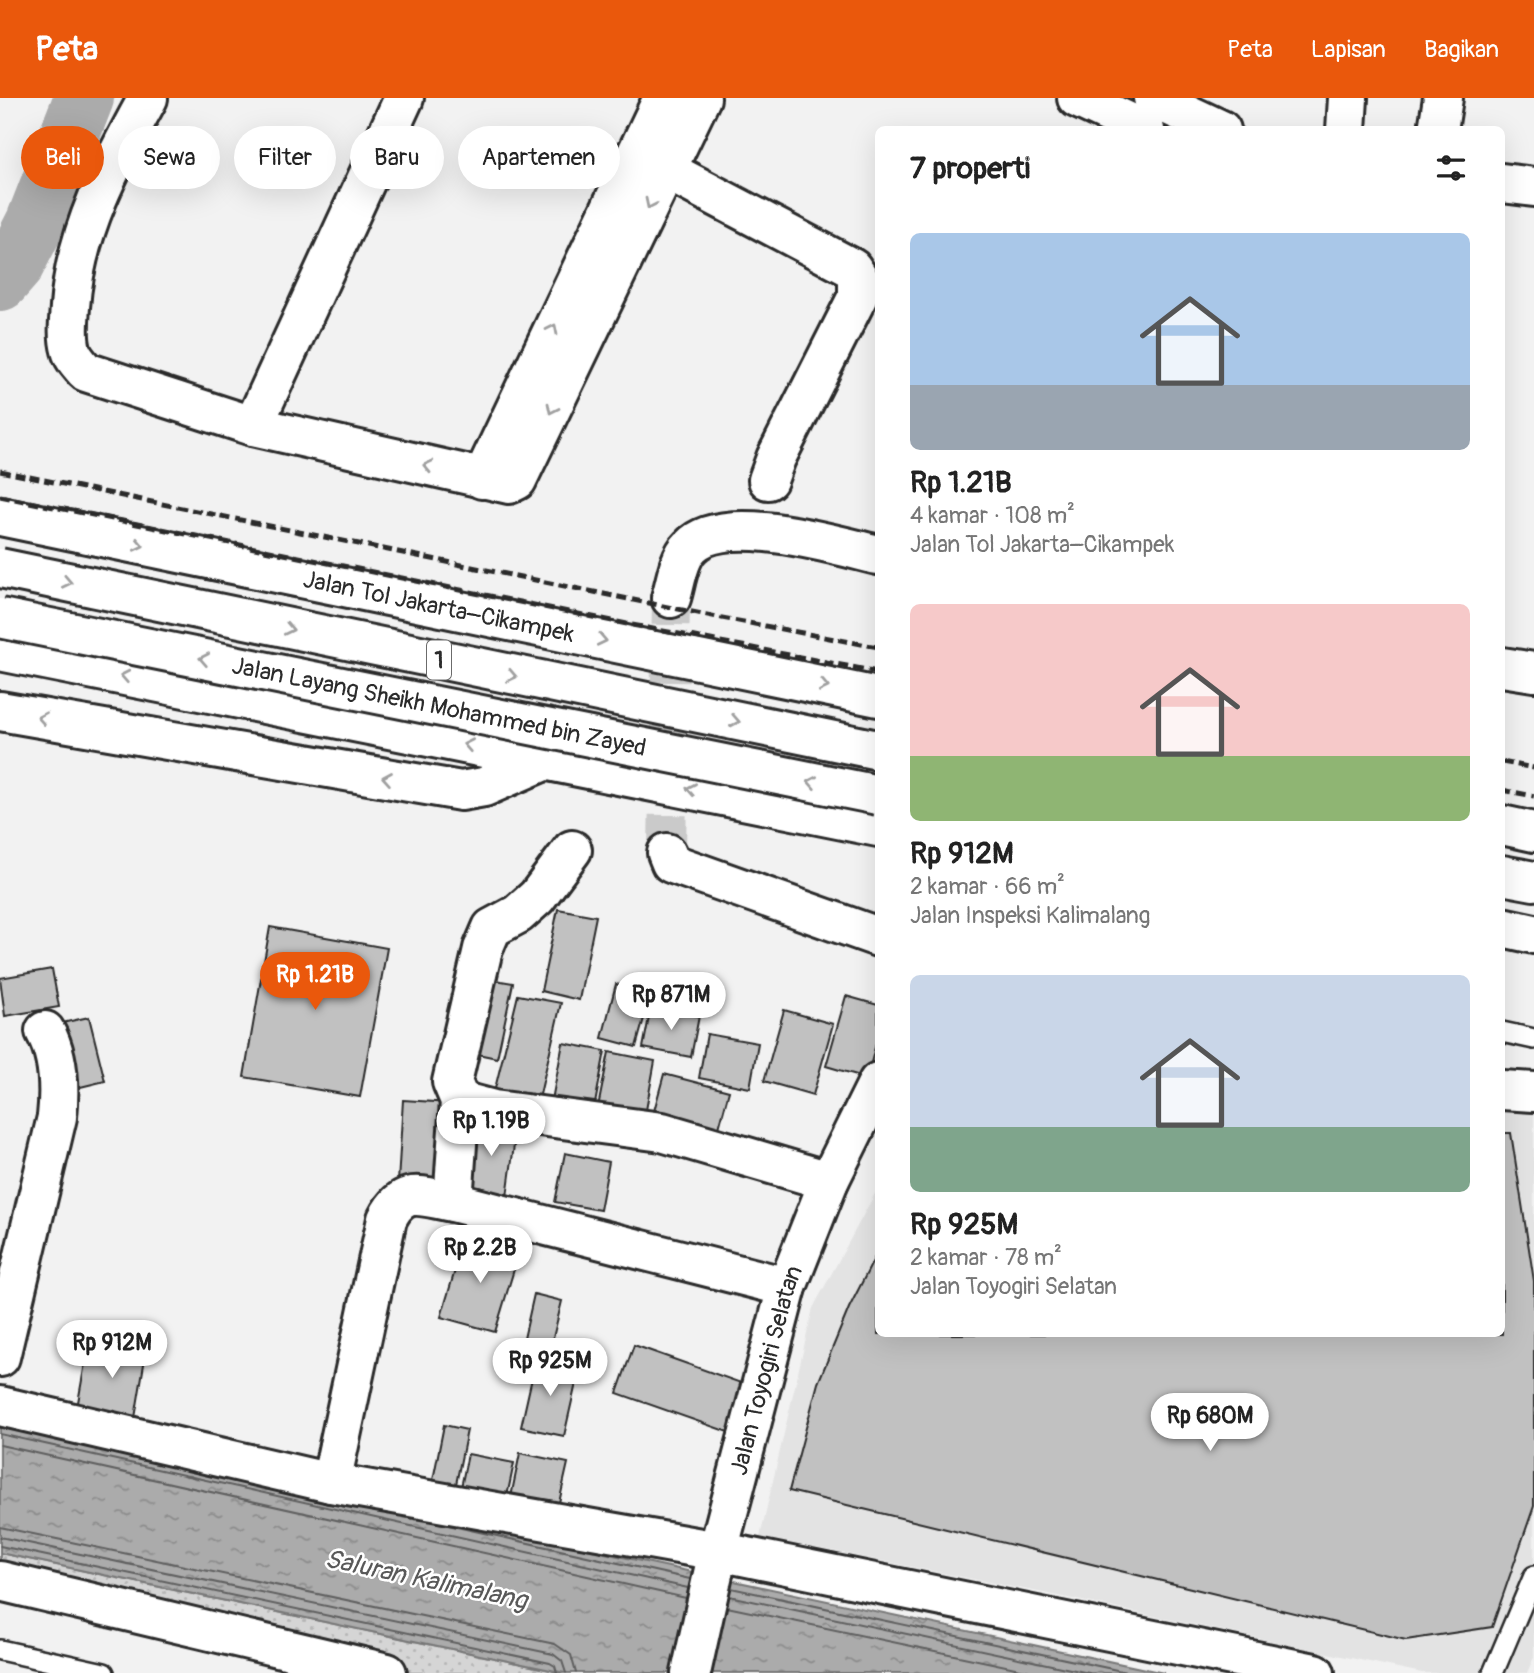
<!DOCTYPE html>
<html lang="id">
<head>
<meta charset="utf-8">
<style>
	body { margin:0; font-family:Pangolin,sans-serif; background:#f6f6f6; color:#222; height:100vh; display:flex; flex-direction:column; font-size:26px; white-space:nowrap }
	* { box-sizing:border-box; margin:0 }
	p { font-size:23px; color:#767676 }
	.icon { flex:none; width:38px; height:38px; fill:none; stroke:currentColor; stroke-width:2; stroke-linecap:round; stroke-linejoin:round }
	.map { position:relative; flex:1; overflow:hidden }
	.panel { position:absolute; left:875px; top:28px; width:630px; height:1211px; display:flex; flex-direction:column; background:#fff; border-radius:10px; box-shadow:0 7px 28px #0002 }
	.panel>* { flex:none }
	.banner { position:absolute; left:21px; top:28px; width:665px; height:63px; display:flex; gap:14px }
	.price { position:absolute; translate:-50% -60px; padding:0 16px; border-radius:24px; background:#fff; color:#222; font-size:23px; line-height:46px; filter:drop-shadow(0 2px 4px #0008) }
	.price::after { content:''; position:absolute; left:50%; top:42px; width:21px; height:16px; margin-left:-10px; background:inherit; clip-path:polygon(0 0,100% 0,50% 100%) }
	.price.selected { background:#ea580c; color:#fff }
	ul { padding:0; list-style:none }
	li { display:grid; align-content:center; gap:14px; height:371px; padding:0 35px }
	li span { display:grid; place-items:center; height:217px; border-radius:10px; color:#555 }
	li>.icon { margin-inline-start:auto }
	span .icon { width:126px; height:126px; fill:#fffc; stroke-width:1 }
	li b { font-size:30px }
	h2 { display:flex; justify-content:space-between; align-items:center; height:84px; padding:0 35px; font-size:30px }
	.pill { padding:0 24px; border-radius:32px; background:#fff; box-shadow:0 7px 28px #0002; font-size:24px; line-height:63px }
	.pill.selected { background:#ea580c; color:#fff }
	header { display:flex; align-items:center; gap:42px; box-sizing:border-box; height:98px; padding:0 35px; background:#ea580c; color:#fff }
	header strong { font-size:33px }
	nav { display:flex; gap:38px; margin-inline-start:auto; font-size:24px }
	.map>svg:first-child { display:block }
</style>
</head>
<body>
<header>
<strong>Peta</strong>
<nav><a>Peta</a><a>Lapisan</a><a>Bagikan</a></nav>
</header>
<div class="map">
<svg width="1534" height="1575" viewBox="0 0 1534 1575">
	<defs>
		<pattern id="grass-dots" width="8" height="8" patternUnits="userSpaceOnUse" patternTransform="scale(1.75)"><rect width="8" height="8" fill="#d5d5d5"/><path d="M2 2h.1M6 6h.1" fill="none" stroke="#b7b7b7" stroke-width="1.8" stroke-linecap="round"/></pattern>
		<pattern id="water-ripples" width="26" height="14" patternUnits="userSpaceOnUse" patternTransform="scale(1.75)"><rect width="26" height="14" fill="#ababab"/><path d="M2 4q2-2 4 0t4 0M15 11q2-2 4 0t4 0" fill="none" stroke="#8b8b8b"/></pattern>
	</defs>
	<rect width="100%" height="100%" fill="#f2f2f2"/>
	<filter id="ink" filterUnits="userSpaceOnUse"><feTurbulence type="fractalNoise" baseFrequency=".0143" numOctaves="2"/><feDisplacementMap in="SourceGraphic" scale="14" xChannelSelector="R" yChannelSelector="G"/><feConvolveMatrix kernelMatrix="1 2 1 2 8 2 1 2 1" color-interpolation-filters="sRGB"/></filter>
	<g filter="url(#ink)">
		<path fill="#e3e3e3" d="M1502,1002H1534V1559L1527,1575H1422L1053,1497L760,1439L813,1210L878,1090V1236H1502Z"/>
		<path fill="url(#grass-dots)" stroke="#808080" stroke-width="2" d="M0,1455L564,1575H399L0,1483Z"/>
		<path fill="url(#water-ripples)" stroke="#787878" stroke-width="2" d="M0,1320L636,1462L1164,1575H565L0,1455Z"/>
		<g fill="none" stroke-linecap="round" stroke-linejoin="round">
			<g stroke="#5e5e5e" stroke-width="2">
				<path d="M0,1336L688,1490"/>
				<path d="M0,1347L686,1500"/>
				<path d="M439,1425L690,1481"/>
				<path d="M0,1429L555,1546L571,1557L576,1575"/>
				<path d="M0,1439L553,1556L562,1563L566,1575"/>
				<path d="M0,1448L550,1565L555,1568L557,1575"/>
				<path d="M731,1490L1131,1575"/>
				<path d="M729,1498L1089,1575"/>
				<path d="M727,1509L1039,1575"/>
			</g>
			<path stroke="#ababab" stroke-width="60" d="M0,183L14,167L35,126L84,0"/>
		</g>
		<g fill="#c1c1c1" stroke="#2b2b2b" stroke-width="2">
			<path d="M558,811L596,818L579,902L541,893Z"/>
			<path d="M270,829L387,850L360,999L244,979Z"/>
			<path d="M52,871L59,909L5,918L0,880Z"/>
			<path d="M478,879L513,885L497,960L463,953Z"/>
			<path d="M616,886L651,895L636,949L602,940Z"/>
			<path d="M518,897L561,905L536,1014L491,1007Z"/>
			<path d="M846,898L878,907V938L867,980L826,968Z"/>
			<path d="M651,909L699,918L691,959L643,950Z"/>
			<path d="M784,912L833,926L813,997L764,983Z"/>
			<path d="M89,919L105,983L68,992L53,927Z"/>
			<path d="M707,936L758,945L750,990L699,980Z"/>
			<path d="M563,945L605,953L594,1011L552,1002Z"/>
			<path d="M609,954L655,963L644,1023L597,1014Z"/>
			<path d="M664,976L729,993L716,1041L651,1024Z"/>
			<path d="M403,1002L450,1005L445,1086L398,1084Z"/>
			<path d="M475,1020L517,1025L507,1099L465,1094Z"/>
			<path d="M1502,1035H1511L1534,1183V1408L1492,1529L1406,1542L789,1393L818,1285L849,1210L878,1153V1236H1502Z"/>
			<path d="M565,1055L609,1064L600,1112L555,1104Z"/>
			<path d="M465,1139L519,1155L495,1234L441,1219Z"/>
			<path d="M534,1196L562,1203L550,1252L523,1245Z"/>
			<path d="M89,1243L146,1254L135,1320L77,1310Z"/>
			<path d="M634,1247L744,1286L728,1334L617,1295Z"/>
			<path d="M536,1262L579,1272L564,1338L521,1329Z"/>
			<path d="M444,1327L467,1332L454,1396L431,1392Z"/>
			<path d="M520,1355L568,1365L558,1409L511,1399Z"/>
			<path d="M468,1356L514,1365L505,1408L459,1399Z"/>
		</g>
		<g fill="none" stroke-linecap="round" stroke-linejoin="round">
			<path stroke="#cacaca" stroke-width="38" stroke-dasharray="38 19" stroke-linecap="butt" d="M667,755L671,500"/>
			<g stroke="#2b2b2b" stroke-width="24">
				<g id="lane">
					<path d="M1502,934L1534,941"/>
					<path d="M0,1552L104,1575"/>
					<path d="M1493,1575L1534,1478"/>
				</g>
			</g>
			<g stroke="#2b2b2b" stroke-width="44">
				<g id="street">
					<path d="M148,0C112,65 75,134 70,209C69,223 67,238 71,252C73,260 80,267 86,274L253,328L509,386L517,382L701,0"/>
					<path d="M1077,0L1145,32"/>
					<path d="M1153,0L1221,32"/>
					<path d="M1346,32L1348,0"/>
					<path d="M1438,32L1443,0"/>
					<path d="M636,59L666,72L852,170L858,179V198L776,360L768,382"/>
					<path d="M253,328L404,0"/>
					<path d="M482,381L663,0"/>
					<path d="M1502,569L1534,574"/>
					<path d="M1502,992L1534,994"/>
					<path d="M460,1003L494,1012L662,1034L829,1083"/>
					<path d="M453,1104L460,1003L452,984L483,851L492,830L518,816L537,799L572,752"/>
					<path d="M0,1259L57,1019C60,990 59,958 45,933"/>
					<path d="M0,1308L331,1385L718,1453L1315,1575"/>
					<path d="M331,1385L387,1121C404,1087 422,1099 453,1104L787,1189"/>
				</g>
			</g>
			<g stroke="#2b2b2b" stroke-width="44">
				<g id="secondary">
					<path d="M1502,85L1534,89"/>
					<path d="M671,500C676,484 678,461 690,449C722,413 835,447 878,457"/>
					<path d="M667,755L671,765L676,767L878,839"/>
					<path id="s1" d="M691,1575L718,1453L787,1189L829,1083L878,984"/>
				</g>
			</g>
			<g stroke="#2b2b2b" stroke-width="44">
				<path id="primary" d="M0,1483L387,1575"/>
			</g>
			<g stroke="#2b2b2b" stroke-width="44">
				<g id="highway">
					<path id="s2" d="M0,418L878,599"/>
					<path d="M0,553L878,729"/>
					<path d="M0,613L461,693L484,689L546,662"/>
					<path d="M1502,727L1534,734"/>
					<path d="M1502,777L1534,783"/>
					<path d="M1502,829L1534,836"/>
				</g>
			</g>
			<use href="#lane" stroke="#fff" stroke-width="19"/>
			<use href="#street" stroke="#fff" stroke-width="38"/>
			<use href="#secondary" stroke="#fff" stroke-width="38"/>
			<use href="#primary" stroke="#fff" stroke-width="38"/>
			<use href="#highway" stroke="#fff" stroke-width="38"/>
			<g stroke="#2b2b2b" stroke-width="5" stroke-dasharray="10 5" stroke-linecap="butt">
				<path d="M0,373L722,520L878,549"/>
				<path d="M0,398L627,526L878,574"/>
				<path d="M1502,664L1534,670"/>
				<path d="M1502,692L1534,698"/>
			</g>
			<g stroke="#2b2b2b" stroke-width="44" stroke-linecap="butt">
				<g id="highway-bridge">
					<path d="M0,470L878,652"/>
					<path id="s3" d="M0,520L878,697"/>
				</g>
			</g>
			<use href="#highway-bridge" stroke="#fff" stroke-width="38"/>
		</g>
		<defs><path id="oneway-chevron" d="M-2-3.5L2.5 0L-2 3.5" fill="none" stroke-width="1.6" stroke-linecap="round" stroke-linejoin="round" transform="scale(1.75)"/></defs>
		<g stroke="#a0a0a0">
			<use href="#oneway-chevron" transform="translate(650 106) rotate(116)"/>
			<use href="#oneway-chevron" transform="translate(553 231) rotate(-64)"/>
			<use href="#oneway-chevron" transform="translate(552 311) rotate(116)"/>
			<use href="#oneway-chevron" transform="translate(428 368) rotate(-167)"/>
			<use href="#oneway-chevron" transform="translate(139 447) rotate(12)"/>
			<use href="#oneway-chevron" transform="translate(67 484) rotate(12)"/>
			<use href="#oneway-chevron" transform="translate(289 531) rotate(12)"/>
			<use href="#oneway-chevron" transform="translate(602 542) rotate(12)"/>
			<use href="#oneway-chevron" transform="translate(204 561) rotate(-169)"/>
			<use href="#oneway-chevron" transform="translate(125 578) rotate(-169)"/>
			<use href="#oneway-chevron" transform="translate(512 578) rotate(12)"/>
			<use href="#oneway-chevron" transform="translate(824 588) rotate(12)"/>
			<use href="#oneway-chevron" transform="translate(42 620) rotate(-170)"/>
			<use href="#oneway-chevron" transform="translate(735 623) rotate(11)"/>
			<use href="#oneway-chevron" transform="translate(468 647) rotate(-169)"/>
			<use href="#oneway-chevron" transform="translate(387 680) rotate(-170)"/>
			<use href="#oneway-chevron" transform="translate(812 684) rotate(-169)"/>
			<use href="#oneway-chevron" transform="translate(691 691) rotate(-169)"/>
		</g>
	</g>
	<g text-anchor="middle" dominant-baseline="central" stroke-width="5" stroke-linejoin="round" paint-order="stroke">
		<rect fill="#fff" stroke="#6b6b6b" stroke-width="2" x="427" y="542.5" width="24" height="39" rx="5"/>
		<g font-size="23" font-weight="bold" fill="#2b2b2b">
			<text x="439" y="562">1</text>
		</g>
		<g font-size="24" fill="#2b2b2b" stroke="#fff">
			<text stroke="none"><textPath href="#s2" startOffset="448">Jalan Tol Jakarta–Cikampek</textPath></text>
			<text stroke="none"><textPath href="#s3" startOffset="448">Jalan Layang Sheikh Mohammed bin Zayed</textPath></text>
			<text stroke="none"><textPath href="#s1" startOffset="312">Jalan Toyogiri Selatan</textPath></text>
		</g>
		<g font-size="26" font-style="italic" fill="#585858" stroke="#fff">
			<text transform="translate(426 1482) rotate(12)">Saluran Kalimalang</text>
		</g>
	</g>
</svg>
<b class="price selected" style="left:315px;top:914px">Rp 1.21B</b>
<b class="price" style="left:671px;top:934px">Rp 871M</b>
<b class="price" style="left:491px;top:1060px">Rp 1.19B</b>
<b class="price" style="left:480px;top:1187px">Rp 2.2B</b>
<b class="price" style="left:112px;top:1282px">Rp 912M</b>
<b class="price" style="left:550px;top:1300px">Rp 925M</b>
<b class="price" style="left:1210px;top:1355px">Rp 680M</b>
<div class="banner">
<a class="pill selected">Beli</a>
<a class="pill">Sewa</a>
<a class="pill">Filter</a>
<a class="pill">Baru</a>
<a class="pill">Apartemen</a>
</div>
<section class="panel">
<h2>7 properti<svg class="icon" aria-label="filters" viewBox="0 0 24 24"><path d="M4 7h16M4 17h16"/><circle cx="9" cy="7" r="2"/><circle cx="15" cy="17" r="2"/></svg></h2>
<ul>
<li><span style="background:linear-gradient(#a9c7e8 70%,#9aa5b1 0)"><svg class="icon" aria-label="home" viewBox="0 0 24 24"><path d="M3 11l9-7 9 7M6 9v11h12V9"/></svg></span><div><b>Rp 1.21B</b><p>4 kamar · 108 m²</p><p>Jalan Tol Jakarta–Cikampek</p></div></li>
<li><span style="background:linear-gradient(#f6c9c9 70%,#8fb573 0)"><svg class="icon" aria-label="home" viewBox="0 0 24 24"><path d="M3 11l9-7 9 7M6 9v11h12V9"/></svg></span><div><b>Rp 912M</b><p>2 kamar · 66 m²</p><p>Jalan Inspeksi Kalimalang</p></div></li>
<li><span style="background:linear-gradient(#c9d6e8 70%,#7fa58c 0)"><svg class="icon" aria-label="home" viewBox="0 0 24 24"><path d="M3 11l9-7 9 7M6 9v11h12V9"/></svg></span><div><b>Rp 925M</b><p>2 kamar · 78 m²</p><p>Jalan Toyogiri Selatan</p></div></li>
</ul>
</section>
</div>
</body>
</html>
